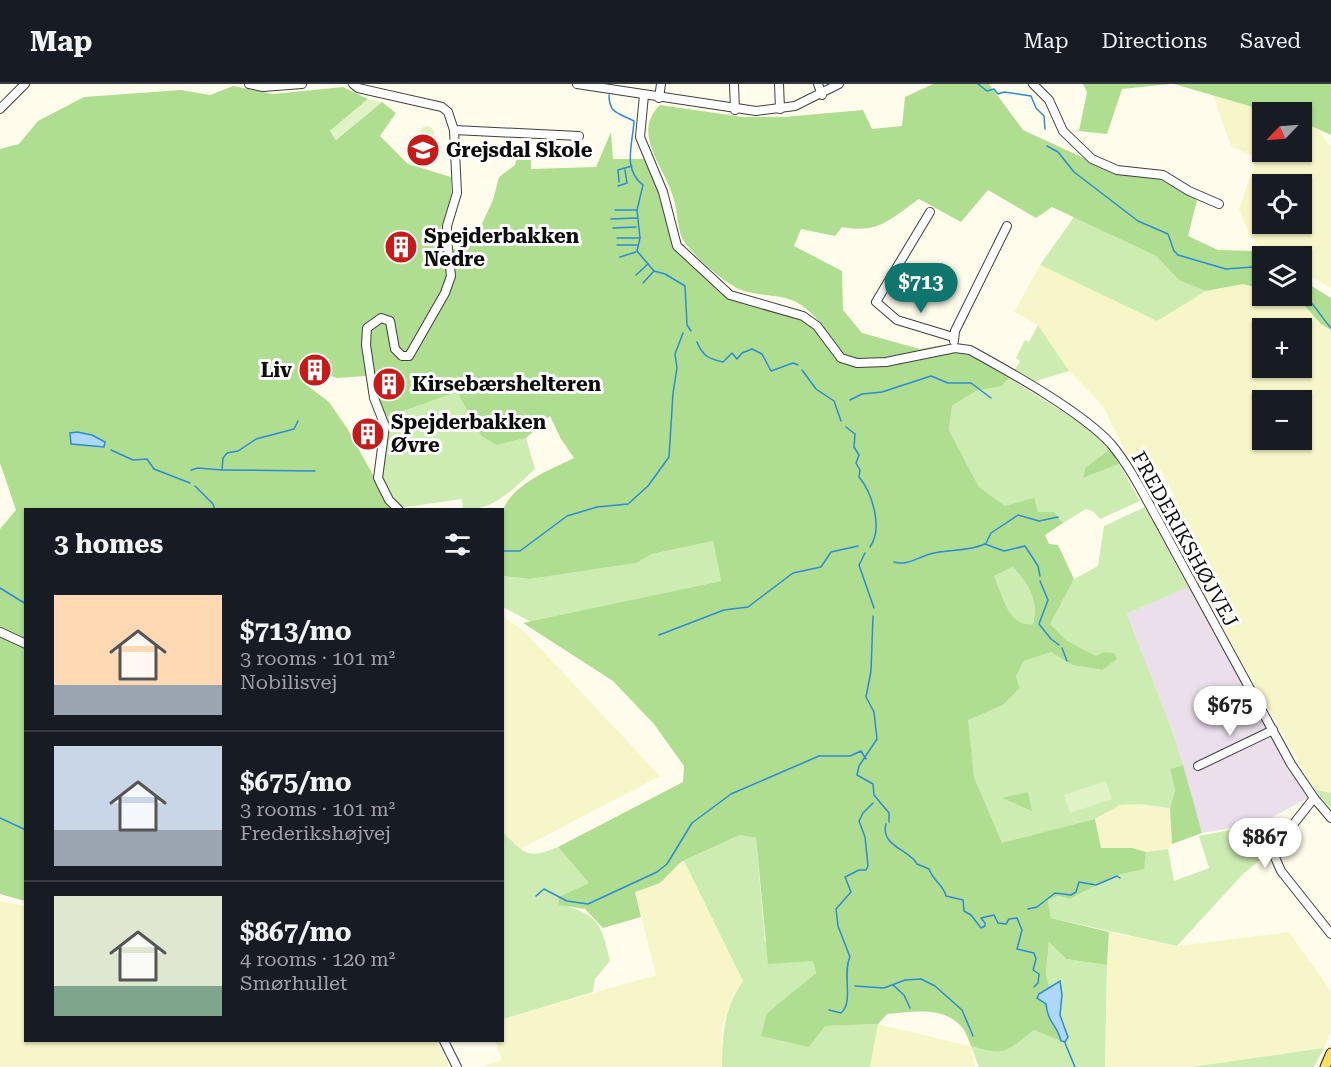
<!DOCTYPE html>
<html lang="en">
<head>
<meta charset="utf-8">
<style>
	body { margin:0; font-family:"Roboto Serif",serif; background:#20242c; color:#f1f3f6; height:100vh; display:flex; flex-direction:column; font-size:22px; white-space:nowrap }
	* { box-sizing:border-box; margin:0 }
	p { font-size:20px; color:#9ea1a6 }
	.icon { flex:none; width:33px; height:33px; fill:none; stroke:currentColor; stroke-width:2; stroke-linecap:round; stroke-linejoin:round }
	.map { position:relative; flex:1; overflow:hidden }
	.panel { position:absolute; left:24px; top:424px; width:480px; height:534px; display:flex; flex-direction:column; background:#171b24; border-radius:0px; box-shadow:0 2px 4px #0004 }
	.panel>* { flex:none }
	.needle { width:39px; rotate:245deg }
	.buttons { position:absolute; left:1252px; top:18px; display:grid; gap:12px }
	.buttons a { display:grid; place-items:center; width:60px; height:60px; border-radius:0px; background:#171b24; box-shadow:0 2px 4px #0004; font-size:30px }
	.price { position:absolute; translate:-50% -51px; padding:0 14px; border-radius:21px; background:#fff; color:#222; font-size:20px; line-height:39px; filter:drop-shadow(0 2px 3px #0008) }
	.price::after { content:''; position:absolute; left:50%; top:36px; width:18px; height:14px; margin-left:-9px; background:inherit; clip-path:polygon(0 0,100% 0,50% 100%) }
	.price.on { background:#0f766e; color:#fff }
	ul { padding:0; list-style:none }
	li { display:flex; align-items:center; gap:18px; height:150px; padding:0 30px }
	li+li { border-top:2px solid #363941 }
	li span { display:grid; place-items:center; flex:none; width:168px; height:120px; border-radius:0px; color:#555 }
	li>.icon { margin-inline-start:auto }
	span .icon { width:72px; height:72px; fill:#fffc; stroke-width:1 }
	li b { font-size:26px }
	h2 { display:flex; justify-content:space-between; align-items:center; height:72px; padding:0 30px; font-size:26px }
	header { display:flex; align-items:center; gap:36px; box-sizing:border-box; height:84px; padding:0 30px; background:#171b24; border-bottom:2px solid #363941 }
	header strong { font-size:28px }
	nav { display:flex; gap:33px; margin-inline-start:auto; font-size:21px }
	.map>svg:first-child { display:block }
</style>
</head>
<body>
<header>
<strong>Map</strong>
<nav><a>Map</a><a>Directions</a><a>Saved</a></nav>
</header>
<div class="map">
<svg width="1331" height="983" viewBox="0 0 1331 983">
	<rect width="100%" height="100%" fill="#fffceb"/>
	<path fill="#ebdfec" d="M1192,501L1310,713L1261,739L1202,749L1172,646L1127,530Z"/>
	<g fill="#f7f6c9" fill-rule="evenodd">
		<path d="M1213,11L1270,28H1263V68H1302V38L1316,43L1331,63V204L1302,188V172H1273L1250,153L1239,125L1255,78L1252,72L1231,62ZM1263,100H1302V140H1263Z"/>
		<path d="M1040,181L1157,237L1206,207L1243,200L1263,205V212L1297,213L1321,240L1331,246V709L1314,705L1156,426L1176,414L1160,385L1139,396L1105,326L1095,313L1069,287L1038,241L1014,228ZM1263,244H1302V284H1263ZM1263,316H1302V356H1263Z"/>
		<path d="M503,533L524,547L660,692L520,765L503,747Z"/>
		<path d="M1139,720L1170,724L1172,760L1168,765L1146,768L1132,764L1101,765L1095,735L1120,721Z"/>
		<path d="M684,777L743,897L735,908L722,943V983H482L502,976L495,957H502L503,935L656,891L635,808L660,799Z"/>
		<path d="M0,817L25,822L26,957H436L449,983H0Z"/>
		<path d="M1109,848L1177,862L1289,848L1331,907V947L1324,964L1191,983H1105Z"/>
		<path d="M876,940L971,962L975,983H870Z"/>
	</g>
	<g fill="#cdecb2">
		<path d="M1074,133L1156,172L1180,197L1206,207L1157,237L1040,181Z"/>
		<path d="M1038,241L1069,287L1036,297L1033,302L1014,287L1020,277L1016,274L1025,256L1029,258Z"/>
		<path d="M1009,294L1084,341L1110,365L1085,384L1083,394L1119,380L1140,417L1100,435L1094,428L1086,425L1063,439L1054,428H1038L1036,423L1005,422L979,403L949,346L952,322L976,307L1002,302Z"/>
		<path d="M457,308L481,352L497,361L526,354L535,385C513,405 495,426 463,426L462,415L399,424L381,398L389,338L387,333Z"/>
		<path d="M1145,423L1188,503L1127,530L1172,646L1183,681L1170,685L1175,706L1170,724L1139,720L1120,721L1095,735L1002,760L974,693L967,636L1003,621L1020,604L1016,592L1024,577L1051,567L1072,581L1101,586L1104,569L1096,572L1066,556L1049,540L1074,495L1098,482L1104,442Z"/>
		<path d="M713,457L721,497L531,538L503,523L502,492L530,495L635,479L652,470Z"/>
		<path d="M1013,483C1029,501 1039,516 1033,540C1008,543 1003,511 994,492Z"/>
		<path d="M1314,705L1331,709V725Z"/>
		<path d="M1240,744H1263L1278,756L1268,769L1242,791L1177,862L1051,834L1048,816L1058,812L1070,815L1114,792L1143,785L1146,768L1168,765L1174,797L1209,784L1199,752Z"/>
		<path d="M502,747C525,770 526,776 558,763L589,799L558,813L559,820C599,831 601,839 610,877L595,895L593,908L503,935Z"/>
		<path d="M740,751L756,754L765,858L813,877L816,889L767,929L825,942L878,940L870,983H722C722,952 724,924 743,897L684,777Z"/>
		<path d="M1049,858L1066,875L1107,881L1105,983H979L971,962C1007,973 1006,968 1034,946L1064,958L1066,943L1060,931L1059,898L1049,904L1046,889Z"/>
		<path d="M1324,964L1314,983H1191Z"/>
	</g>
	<g fill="#afde90" fill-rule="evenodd">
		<path d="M933,0H989L1023,46L1116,89L1160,95L1197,116L1188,152L1218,166L1255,167L1263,172V205L1243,200L1206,207L1180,197L1156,172L1052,123L1036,134L988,106L961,138L919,115C890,135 879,150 842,143L835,152L801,145L794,162L842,187L843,226L862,249L920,265L944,261C933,270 860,280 846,273C837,267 833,256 827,248C820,237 809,226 798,219C780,208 752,214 733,202C716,191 697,175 685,159C677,148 678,129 674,116C666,84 630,50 660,21L743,33H784L863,26L872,45L902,42L905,13Z"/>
		<path d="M1083,0H1170L1122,5L1107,50L1079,47L1087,8Z"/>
		<path d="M1174,0H1331V51L1302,38V28H1270Z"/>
		<path d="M233,2L273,10L343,3L368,15L330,47L336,56L382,18L396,29L380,52L408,80L451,93L452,123L441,143L446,167L472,161L493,116L499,93L515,81L518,69L531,70V85L596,83L611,48L613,75H644L659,108L674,162L725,212C747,224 774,222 797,233C818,242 826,265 843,279L868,282L952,268L967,269L1009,294L1002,302L976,307L952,322L949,346L979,403L1005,422L1034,414L1038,428H1054L1063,439L1045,451L1049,460L1058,461L1074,495L1050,540L1066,556L1096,572L1104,568L1114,569L1117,575L1102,586L1072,581L1051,568L1024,577L1016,592L1020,604L1003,621L968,636L974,693L1002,759L1095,735L1101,764H1132L1146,768L1144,785L1114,792L1070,815L1058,812L1048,816L1051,834L1109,848L1107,881L1066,875L1049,858L1046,889L1049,904L1037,911L1046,920C1048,940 1057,940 1061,957L1034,946C1006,968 1007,973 971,962C968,955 965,945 960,941C941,922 911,928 887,930L878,940L825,942L809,963L761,952L767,929L816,889L813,877L768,880L756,754L740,751L681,778L660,799L635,808L641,833L603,844L585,825L559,821L558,813L589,799L558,763L683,698L684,682L654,640L613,597L523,539L721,497L713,457L652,470L636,479L530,495L503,492L502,429C511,400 550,386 574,374L561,355L550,332L526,354L497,361L481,352L457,308L387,333L373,314L366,292L337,294L315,287L304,299L329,318L347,344L389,420L395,426H26L25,557L0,544V445L16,426L0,379V65L19,60L38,37L84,13L181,6L210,11ZM77,348L100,364L90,360H71L70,349ZM1013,483C1029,501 1039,516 1033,540C1008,543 1003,511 994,492Z"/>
		<path d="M1302,196L1331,214V246L1321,240L1297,213L1292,212H1302Z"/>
		<path d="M1110,365L1119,380L1083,394L1085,384Z"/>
		<path d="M0,552L25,563V817L0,810Z"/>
		<path d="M1183,681L1202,749L1172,760L1170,724L1175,706L1170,685Z"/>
		<path d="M1028,708L1032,727L1002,714Z"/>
	</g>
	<g fill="#e0f3c4">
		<path d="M368,15L382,18L336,56L330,47Z"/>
		<circle cx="427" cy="49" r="7"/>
		<path d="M1106,697L1112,715L1070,729L1064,711Z"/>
	</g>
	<g fill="#abd8fb" stroke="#2c8ad8" stroke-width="1.5">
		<path d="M77,348L92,351L105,358L104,363L71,360L70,349Z"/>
		<path d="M1060,897L1062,911L1060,931L1068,953L1065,958L1061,957C1057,940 1048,940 1046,920L1037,914L1039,910Z"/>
	</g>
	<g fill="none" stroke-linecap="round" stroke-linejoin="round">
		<g stroke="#2c8ad8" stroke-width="1.5">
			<path d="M978,0L987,7L994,5L998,10L1004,8L1031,12L1036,24L1044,32L1045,45"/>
			<path d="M609,11C609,30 619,29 634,37C633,59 622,85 643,101L637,126L640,154L637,167L654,187L665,190L685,202L687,241L691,247"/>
			<path d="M1047,62L1058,68L1074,88L1138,137L1168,150L1174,167L1178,171L1226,185L1252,183L1263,195"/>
			<path d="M619,98L618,86L632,82"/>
			<path d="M618,102L627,99L625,86"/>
			<path d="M615,126H637"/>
			<path d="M611,135L637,134"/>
			<path d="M613,144L636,143"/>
			<path d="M617,154H640"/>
			<path d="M617,161H637"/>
			<path d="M620,173L636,168"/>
			<path d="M636,191L648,180"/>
			<path d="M643,199L654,187"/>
			<path d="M1302,209C1314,219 1320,232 1331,244"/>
			<path d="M697,258C703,273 710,275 723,278L732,269L737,275L742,269L752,265L762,270L771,287L793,279L798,281"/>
			<path d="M802,286L816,305L834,317L841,337"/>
			<path d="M850,316L862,310L882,308L931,292L948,299H971L991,314"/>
			<path d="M846,343L855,350L854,363L859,371L856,379L860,386L859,393C871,407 884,443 870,463"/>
			<path d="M111,366L133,376L147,375L154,385L190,399"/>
			<path d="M191,386L198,384L222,386L223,374L227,369L238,367L256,355L294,345L298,337"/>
			<path d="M223,386L315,387"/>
			<path d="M195,402L213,420L215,426"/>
			<path d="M986,459L991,449L1018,431L1039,437L1058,433"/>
			<path d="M502,467H520L567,432L597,423L628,420L648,402L669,373L673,309L677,284L675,270L683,249"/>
			<path d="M865,469L859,481L874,524"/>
			<path d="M894,478C907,482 916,474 930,470C948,465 967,468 985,460L1004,467L1025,462L1038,482L1040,492"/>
			<path d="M1040,497L1048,516L1039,540L1051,555L1059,561"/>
			<path d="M0,504L26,520"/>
			<path d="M873,532L871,587L866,613L874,628L877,655L859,682L857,691L873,700L874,711L889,729V738"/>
			<path d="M659,551L724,526L748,523L793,489L821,483L831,468L858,462"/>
			<path d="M1062,564L1067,577"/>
			<path d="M0,734L26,746"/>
			<path d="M886,740C880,762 910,766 917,780L929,785C933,797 944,801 946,812L963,816L964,827L971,831L981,844L985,842V839L981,834L994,831L998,839L1006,840L1009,835L1017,834L1022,846L1017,865L1034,869L1036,875L1033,886L1039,890L1038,899L1034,903"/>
			<path d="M536,812L544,805L567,817L588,820L657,788L667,780L692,739L731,710L819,672H850L861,667L866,675"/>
			<path d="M1028,825L1037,823L1055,809L1071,811L1076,808L1079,798L1096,801L1117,792L1120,794"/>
			<path d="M893,901L904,911L910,924"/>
			<path d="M855,902L884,904L905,896L921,895L935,902L962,926L973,952"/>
			<path d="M829,926L841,929C854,919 842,888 850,873L838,842L836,825L851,808L845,793L859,786H866L868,782L865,753L859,737L863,729L873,719"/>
			<path d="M1065,959L1075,983"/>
		</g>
		<g stroke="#3f3f3f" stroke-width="10">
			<g id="minor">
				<path d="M249,0L263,3L302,0"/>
				<path d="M353,0L358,4L442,23L448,28L454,46L457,109L447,142V155L451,192L445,209L409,272H402L395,265L390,237L381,234L367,244L366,261L374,314L385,342L378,394L389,416L399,426"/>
				<path d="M577,0L756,27L795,22L839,0"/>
				<path d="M734,0L735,26"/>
				<path d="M779,0L780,25"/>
				<path d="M818,0L822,11"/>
				<path d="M1033,0L1049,16L1063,47L1092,75L1117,86L1163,91L1189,107L1219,120"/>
				<path d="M644,11L640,53L663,108L677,162L730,211L803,232L817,242L841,274L857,279L886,278L955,264L970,266C1010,288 1082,328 1111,360C1126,378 1137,398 1148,418L1291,680L1314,714L1331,734"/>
				<path d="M659,14L661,0"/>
				<path d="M0,25L25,0"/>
				<path d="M454,46L579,52"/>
				<path d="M930,128L876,218L897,236L953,253"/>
				<path d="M954,257L955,247L1007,142"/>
				<path d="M0,548L26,560"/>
				<path d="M1198,682L1273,646"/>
				<path d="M1314,714L1281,756L1274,771L1281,787L1331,850"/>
				<path d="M444,957L457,983"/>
			</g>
		</g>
		<g stroke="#1d1d1d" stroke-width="11">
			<path id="major" d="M1325,983L1331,969"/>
		</g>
		<use href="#minor" stroke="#fff" stroke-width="8"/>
		<use href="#major" stroke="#ffe05b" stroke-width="9"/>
	</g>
	<defs>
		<g id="school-disc" transform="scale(1.725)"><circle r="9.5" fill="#c71b19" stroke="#fff"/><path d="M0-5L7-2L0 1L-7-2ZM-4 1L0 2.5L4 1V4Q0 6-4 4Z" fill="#fff"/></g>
		<g id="building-disc" transform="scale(1.725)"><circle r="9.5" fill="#c71b19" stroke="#fff"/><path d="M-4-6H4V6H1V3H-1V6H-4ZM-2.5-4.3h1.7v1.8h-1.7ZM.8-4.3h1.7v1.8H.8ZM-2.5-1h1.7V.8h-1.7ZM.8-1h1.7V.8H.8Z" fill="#fff"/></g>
	</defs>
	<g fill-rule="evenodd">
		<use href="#school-disc" x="423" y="66"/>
		<use href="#building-disc" x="401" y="163"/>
		<use href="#building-disc" x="315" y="286"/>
		<use href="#building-disc" x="389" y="300"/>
		<use href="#building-disc" x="368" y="350"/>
	</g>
	<g text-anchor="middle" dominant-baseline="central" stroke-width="6" stroke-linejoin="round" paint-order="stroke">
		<g font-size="20" font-weight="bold" fill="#0c0c0c" stroke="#fff" text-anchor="start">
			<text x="446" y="66">Grejsdal Skole</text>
			<text x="424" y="152">Spejderbakken<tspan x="424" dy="23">Nedre</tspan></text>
			<text x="292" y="286" text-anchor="end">Liv</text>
			<text x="412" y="300">Kirsebærshelteren</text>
			<text x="391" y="338">Spejderbakken<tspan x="391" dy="23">Øvre</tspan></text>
		</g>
		<g font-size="20" fill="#0c0c0c" stroke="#fff">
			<text transform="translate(1185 455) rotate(61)">FREDERIKSHØJVEJ</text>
		</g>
	</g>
</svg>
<div class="buttons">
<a><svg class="needle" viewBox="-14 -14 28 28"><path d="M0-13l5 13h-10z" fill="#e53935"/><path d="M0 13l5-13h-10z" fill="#9ea1a6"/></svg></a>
<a><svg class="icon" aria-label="locate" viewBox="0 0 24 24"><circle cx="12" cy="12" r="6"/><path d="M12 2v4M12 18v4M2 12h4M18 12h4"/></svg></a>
<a><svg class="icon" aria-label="layers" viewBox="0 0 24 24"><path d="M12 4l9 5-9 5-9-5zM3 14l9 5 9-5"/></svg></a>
<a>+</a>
<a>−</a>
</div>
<b class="price on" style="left:921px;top:230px">$713</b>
<b class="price" style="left:1230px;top:653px">$675</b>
<b class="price" style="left:1265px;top:785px">$867</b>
<section class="panel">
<h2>3 homes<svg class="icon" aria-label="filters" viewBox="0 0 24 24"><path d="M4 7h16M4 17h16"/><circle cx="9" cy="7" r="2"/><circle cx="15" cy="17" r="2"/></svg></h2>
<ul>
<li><span style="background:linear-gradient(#ffd9b3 75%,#9aa5b1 0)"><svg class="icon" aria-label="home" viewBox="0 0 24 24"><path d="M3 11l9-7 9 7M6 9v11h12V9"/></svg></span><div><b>$713/mo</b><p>3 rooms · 101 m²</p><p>Nobilisvej</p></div></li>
<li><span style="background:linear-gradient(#c9d6e8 70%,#9aa5b1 0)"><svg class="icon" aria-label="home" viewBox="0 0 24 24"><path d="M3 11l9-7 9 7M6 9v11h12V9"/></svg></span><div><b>$675/mo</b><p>3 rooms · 101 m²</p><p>Frederikshøjvej</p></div></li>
<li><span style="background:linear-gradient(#dfe7d0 75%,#7fa58c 0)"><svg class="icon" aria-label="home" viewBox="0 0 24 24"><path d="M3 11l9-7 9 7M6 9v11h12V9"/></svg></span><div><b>$867/mo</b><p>4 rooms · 120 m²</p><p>Smørhullet</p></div></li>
</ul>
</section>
</div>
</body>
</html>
